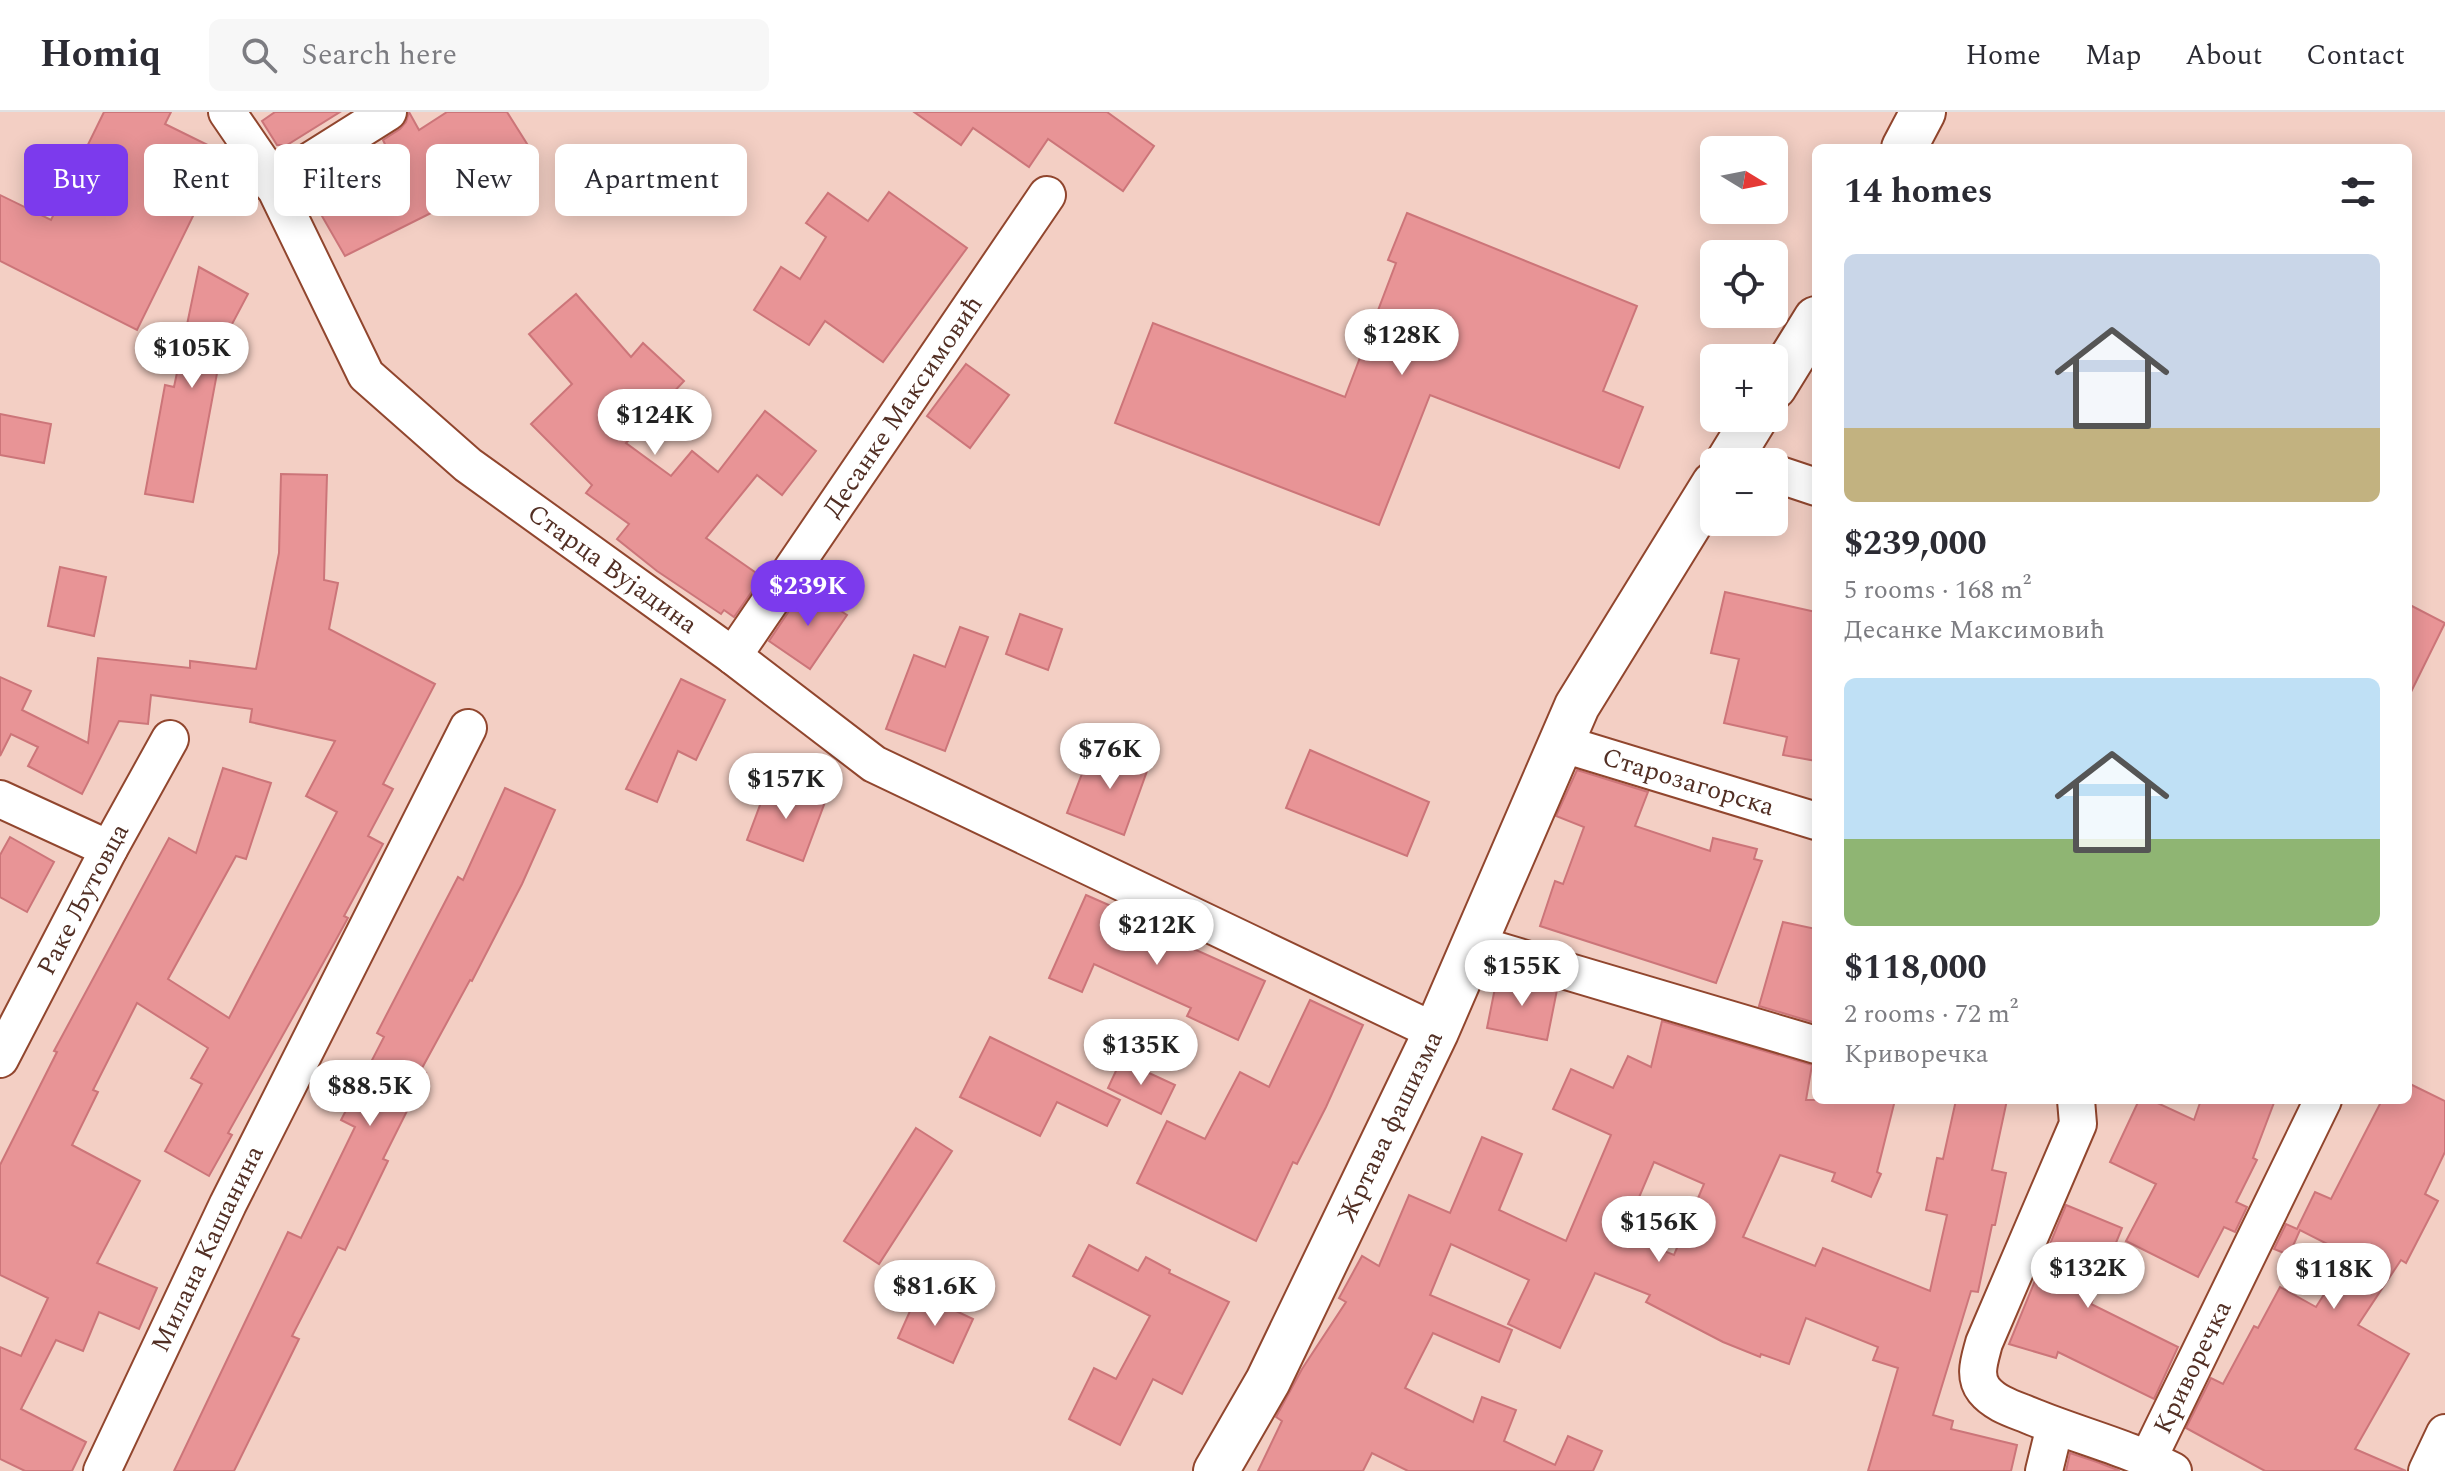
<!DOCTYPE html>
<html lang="en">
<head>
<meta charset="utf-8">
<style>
	body { margin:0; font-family:Spectral,serif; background:#f7f7f7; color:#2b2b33; height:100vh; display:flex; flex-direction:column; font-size:30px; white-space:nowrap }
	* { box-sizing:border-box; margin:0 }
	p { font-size:26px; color:#7c7c81 }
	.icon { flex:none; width:44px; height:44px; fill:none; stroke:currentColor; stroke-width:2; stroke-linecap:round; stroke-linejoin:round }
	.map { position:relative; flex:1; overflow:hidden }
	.drawer { position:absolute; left:1812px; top:32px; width:600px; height:960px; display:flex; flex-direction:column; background:#fff; border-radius:12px; box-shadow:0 4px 20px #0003 }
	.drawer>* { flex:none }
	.hud { position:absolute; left:24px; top:32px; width:760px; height:72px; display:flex; gap:16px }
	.needle { width:52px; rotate:100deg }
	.tools { position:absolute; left:1700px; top:24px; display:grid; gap:16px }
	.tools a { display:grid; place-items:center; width:88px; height:88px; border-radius:12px; background:#fff; box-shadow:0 4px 20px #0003; font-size:40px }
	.price { position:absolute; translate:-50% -68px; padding:0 18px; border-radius:28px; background:#fff; color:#222; font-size:26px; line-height:52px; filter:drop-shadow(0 2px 4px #0008) }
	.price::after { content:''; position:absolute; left:50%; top:48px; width:24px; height:18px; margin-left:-12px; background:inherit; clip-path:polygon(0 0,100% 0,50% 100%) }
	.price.current { background:#7c3aed; color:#fff }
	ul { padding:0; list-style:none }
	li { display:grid; align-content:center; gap:16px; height:424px; padding:0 32px }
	li span { display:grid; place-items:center; height:248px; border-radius:12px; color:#555 }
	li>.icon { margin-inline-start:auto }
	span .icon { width:144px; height:144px; fill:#fffc; stroke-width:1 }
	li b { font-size:34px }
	h2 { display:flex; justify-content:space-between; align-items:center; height:96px; padding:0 32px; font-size:34px }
	.tag { padding:0 28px; border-radius:12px; background:#fff; box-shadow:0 4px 20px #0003; font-size:28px; line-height:72px }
	.tag.current { background:#7c3aed; color:#fff }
	header { display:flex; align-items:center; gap:48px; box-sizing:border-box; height:112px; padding:0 40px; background:#fff; border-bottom:2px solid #e1e1e2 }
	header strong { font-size:38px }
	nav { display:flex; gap:44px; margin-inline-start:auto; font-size:28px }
	.search { width:560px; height:72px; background:#f7f7f7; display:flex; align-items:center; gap:20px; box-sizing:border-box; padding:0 28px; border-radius:12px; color:#7c7c81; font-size:30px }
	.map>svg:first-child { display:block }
</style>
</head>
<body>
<header>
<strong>Homiq</strong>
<div class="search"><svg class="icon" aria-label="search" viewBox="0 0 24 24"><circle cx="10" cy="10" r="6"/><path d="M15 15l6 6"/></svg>Search here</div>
<nav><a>Home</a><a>Map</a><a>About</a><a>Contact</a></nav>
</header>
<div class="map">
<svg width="2445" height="1359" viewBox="0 0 2445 1359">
	<rect width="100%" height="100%" fill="#f3cfc4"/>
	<g fill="#e89496" stroke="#cc7579" stroke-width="2" fill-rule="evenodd">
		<path d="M104,0H171L165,12L224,41L137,218L0,149V83L51,108Z"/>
		<path d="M275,0H340L287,33H277L262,9Z"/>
		<path d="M409,0L419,18L447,0H507L529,35L452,84L455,89L345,144L315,92L394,51L383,28L400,17L406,10Z"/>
		<path d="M914,0H1107L1154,34L1123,79L1048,27L1029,55L973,16L961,33Z"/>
		<path d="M889,80L967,136L883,250L825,209L809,233L754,198L781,155L800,167L826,125L806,111L828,81L868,109Z"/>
		<path d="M1407,101L1637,194L1603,279L1643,295L1619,356L1430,283L1379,413L1115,311L1153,211L1345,285L1396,151L1388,148Z"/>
		<path d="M199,155L248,182L223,229L193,390L145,382L165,273L174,275Z"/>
		<path d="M576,182L631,245L643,231L684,269L626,331L671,364L692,339L718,360L765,299L816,339L782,383L757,363L706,426L762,465L734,505L724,498L721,502L657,459L617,427L629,412L586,381L592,373L531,312L572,272L529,222Z"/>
		<path d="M966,252L1009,283L970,336L927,304Z"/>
		<path d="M0,302L51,312L44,351L0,343Z"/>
		<path d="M281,362L327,363L324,468L338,471L329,517L435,572L383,672L393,677L368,724L383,732L344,804L348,806L317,862L228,1021L232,1023L209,1064L165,1039L202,972L191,966L208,936L137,891L93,978L98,980L72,1033L140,1069L97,1151L157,1176L139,1217L99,1200L83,1239L56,1228L21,1297L86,1330L72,1359H25L0,1347V1235L21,1244L48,1186L0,1163V1053L57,940L54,939L169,726L196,741L223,656L271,671L246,747L236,744L168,867L229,906L337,700L306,684L335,629L250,610L252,597L151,583L148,612L119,609L82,682L28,654L38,635L11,622L0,644V565L31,579L22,598L88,631L98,546L190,556V549L256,557L279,441Z"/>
		<path d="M60,455L106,465L94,524L48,514Z"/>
		<path d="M805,475L847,503L810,557L769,529Z"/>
		<path d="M1725,480L1816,500V649L1783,643L1787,625L1724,611L1739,547L1711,541Z"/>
		<path d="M2408,492L2445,511L2408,586Z"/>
		<path d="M1020,502L1062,517L1048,558L1006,542Z"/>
		<path d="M960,515L988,525L945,639L886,617L914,543L945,555Z"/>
		<path d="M681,567L725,588L696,648L678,639L657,690L626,677Z"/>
		<path d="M1121,637L1151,648L1124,723L1067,701L1088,646L1114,655Z"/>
		<path d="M1310,638L1429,690L1407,744L1286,696Z"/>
		<path d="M1577,658L1648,680L1635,714L1710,739L1713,726L1757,737L1754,747L1762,749L1716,871L1540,814L1555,769L1563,772L1584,715L1556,704Z"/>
		<path d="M769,669L825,690L803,749L747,728Z"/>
		<path d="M505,676L555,698L522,772L472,869L470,868L421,958L426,961L383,1047L388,1049L345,1138L338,1135L292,1224L299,1227L234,1359H174L288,1120L301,1126L355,1015L341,1008L384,925L377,921L458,765L463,768Z"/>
		<path d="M10,725L54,750L27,800L0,785V743Z"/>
		<path d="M1086,783L1118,797L1116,802L1265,869L1238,928L1187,904L1191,896L1094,852L1082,880L1049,866Z"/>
		<path d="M1783,810L1816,817V911L1759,894Z"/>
		<path d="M1498,861L1557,878L1547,928L1487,916Z"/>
		<path d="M1310,888L1363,913L1326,995L1297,1052L1293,1050L1256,1129L1137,1071L1167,1009L1205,1027L1240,960L1269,975Z"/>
		<path d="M1662,909L1812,953L1806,988H1895L1877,1060L1881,1062L1871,1085L1832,1069L1835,1061L1780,1043L1743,1125L1815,1154L1823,1136L1930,1179L1947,1103L1926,1098L1937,1046L1943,1047L1956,988H2007L1992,1058L2006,1061L1995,1113H1992L1978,1180L1971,1179L1933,1303L1953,1309L1951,1317L2017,1333L2011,1359H1868L1898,1256L1873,1248L1878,1235L1806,1206L1789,1252L1761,1242L1760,1245L1723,1230L1646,1190L1650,1183L1595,1161L1560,1236L1508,1212L1529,1168L1451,1132L1430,1183L1512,1218L1499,1250L1433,1221L1405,1276L1473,1310L1482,1285L1516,1298L1504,1329L1555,1353L1568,1324L1602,1339L1593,1359H1408L1372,1341L1363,1359H1258L1282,1309L1276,1305L1302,1257L1346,1190L1339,1186L1362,1144L1379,1154L1409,1083L1450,1101L1482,1025L1522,1042L1499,1098L1566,1129L1611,1023L1553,997L1571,957L1613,976L1628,944L1651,955ZM1654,1050L1704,1072L1674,1143L1623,1123Z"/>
		<path d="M990,925L1120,988L1107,1014L1057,990L1040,1024L960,985Z"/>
		<path d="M1121,948L1175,973L1161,1002L1108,976Z"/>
		<path d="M2408,971L2445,989V1040L2425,1082L2438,1089L2406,1151L2401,1148L2358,1213L2409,1242L2355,1337L2406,1359H2265L2186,1316L2211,1266L2223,1272L2254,1214L2258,1216L2280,1175L2316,1195L2349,1143L2300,1118L2289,1143L2274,1137L2286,1112L2297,1117L2315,1080L2331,1087L2382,988H2408Z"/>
		<path d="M2139,988H2151L2194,1008L2201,988H2275L2253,1046L2257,1048L2236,1090L2247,1095L2235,1120L2224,1115L2198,1165L2126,1129L2156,1072L2110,1050Z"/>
		<path d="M916,1016L952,1039L879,1152L844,1129Z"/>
		<path d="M2066,1093L2122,1116L2091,1192L2178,1235L2154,1287L2058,1240L2056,1246L2009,1232Z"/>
		<path d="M1089,1133L1138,1159L1146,1145L1170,1158L1169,1161L1229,1190L1182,1282L1153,1267L1120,1333L1069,1307L1094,1256L1116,1267L1150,1204L1073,1164Z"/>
		<path d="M918,1181L973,1207L953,1251L898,1226Z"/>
		<path d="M2070,1341L2097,1350L2120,1359H2066Z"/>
	</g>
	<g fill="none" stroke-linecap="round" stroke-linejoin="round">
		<g stroke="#91462e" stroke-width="40">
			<g id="street">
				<path id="s1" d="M227,0L266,57L366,263L468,353L733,544L874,652L1436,920"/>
				<path d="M272,73L388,0"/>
				<path d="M1774,361L1816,375"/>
				<path id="s2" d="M733,544L1047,83"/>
				<path id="s3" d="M1560,631L1816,709"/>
				<path d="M0,687L109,737"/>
				<path d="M1475,832L1816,933"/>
				<path id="s4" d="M0,947L109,737L170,627"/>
				<path d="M2076,988L2078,1012L1984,1231C1980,1247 1973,1264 1984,1278C1996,1293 2017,1298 2033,1305C2080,1324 2128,1336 2173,1359"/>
				<path id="s5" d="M2148,1347L2323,988"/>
				<path id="s6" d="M102,1359L228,1092L468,616"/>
				<path d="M2044,1359L2055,1314"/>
				<path d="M2427,1359L2445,1321"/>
			</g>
		</g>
		<g stroke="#91462e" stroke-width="48">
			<g id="secondary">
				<path d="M1904,36L1923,0"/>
				<path d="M1774,275L1816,207"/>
				<path d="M1728,350L1755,306"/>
				<path id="s7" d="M1216,1359L1268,1269L1436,920L1577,594L1714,372"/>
			</g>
		</g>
		<use href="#street" stroke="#fff" stroke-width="36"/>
		<use href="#secondary" stroke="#fff" stroke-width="44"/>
	</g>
	<g text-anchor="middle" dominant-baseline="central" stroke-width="6" stroke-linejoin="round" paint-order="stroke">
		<g font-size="26" fill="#522f24" stroke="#f3cfc4">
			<text stroke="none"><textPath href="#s2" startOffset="302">Десанке Максимовић</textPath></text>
			<text stroke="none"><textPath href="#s1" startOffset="612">Старца Вујадина</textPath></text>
			<text stroke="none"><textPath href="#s3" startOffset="134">Старозагорска</textPath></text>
			<text stroke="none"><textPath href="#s4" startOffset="180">Раке Љутовца</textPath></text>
			<text stroke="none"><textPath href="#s7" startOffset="386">Жртава фашизма</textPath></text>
			<text stroke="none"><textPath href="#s6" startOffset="246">Милана Кашанина</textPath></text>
			<text stroke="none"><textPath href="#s5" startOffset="102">Криворечка</textPath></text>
		</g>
	</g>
</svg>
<div class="tools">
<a><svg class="needle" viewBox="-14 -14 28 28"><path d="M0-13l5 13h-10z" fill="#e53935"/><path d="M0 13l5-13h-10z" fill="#7c7c81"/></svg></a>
<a><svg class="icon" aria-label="locate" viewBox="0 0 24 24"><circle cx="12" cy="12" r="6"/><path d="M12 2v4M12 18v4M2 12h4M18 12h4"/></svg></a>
<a>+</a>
<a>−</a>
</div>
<b class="price" style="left:1402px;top:265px">$128K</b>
<b class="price" style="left:192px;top:278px">$105K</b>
<b class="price" style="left:655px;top:345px">$124K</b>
<b class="price current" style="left:808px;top:516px">$239K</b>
<b class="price" style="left:1110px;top:679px">$76K</b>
<b class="price" style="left:786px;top:709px">$157K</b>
<b class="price" style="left:1157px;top:855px">$212K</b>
<b class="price" style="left:1522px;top:896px">$155K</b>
<b class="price" style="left:1141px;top:975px">$135K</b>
<b class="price" style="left:370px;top:1016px">$88.5K</b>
<b class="price" style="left:1659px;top:1152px">$156K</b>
<b class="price" style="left:2088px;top:1198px">$132K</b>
<b class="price" style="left:2334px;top:1199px">$118K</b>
<b class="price" style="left:935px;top:1216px">$81.6K</b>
<div class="hud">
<a class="tag current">Buy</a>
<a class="tag">Rent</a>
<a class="tag">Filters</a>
<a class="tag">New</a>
<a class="tag">Apartment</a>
</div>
<section class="drawer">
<h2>14 homes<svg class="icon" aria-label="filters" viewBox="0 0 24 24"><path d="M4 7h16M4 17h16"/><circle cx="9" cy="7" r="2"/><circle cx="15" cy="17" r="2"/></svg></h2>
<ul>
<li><span style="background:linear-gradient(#c9d6e8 70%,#c2b280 0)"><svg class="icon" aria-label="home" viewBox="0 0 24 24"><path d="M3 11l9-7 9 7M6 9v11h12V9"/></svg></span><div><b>$239,000</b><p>5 rooms · 168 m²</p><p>Десанке Максимовић</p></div></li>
<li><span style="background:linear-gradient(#bfe0f5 65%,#8fb573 0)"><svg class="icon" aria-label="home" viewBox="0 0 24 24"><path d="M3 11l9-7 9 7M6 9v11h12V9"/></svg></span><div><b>$118,000</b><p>2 rooms · 72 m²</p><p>Криворечка</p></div></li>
</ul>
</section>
</div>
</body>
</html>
